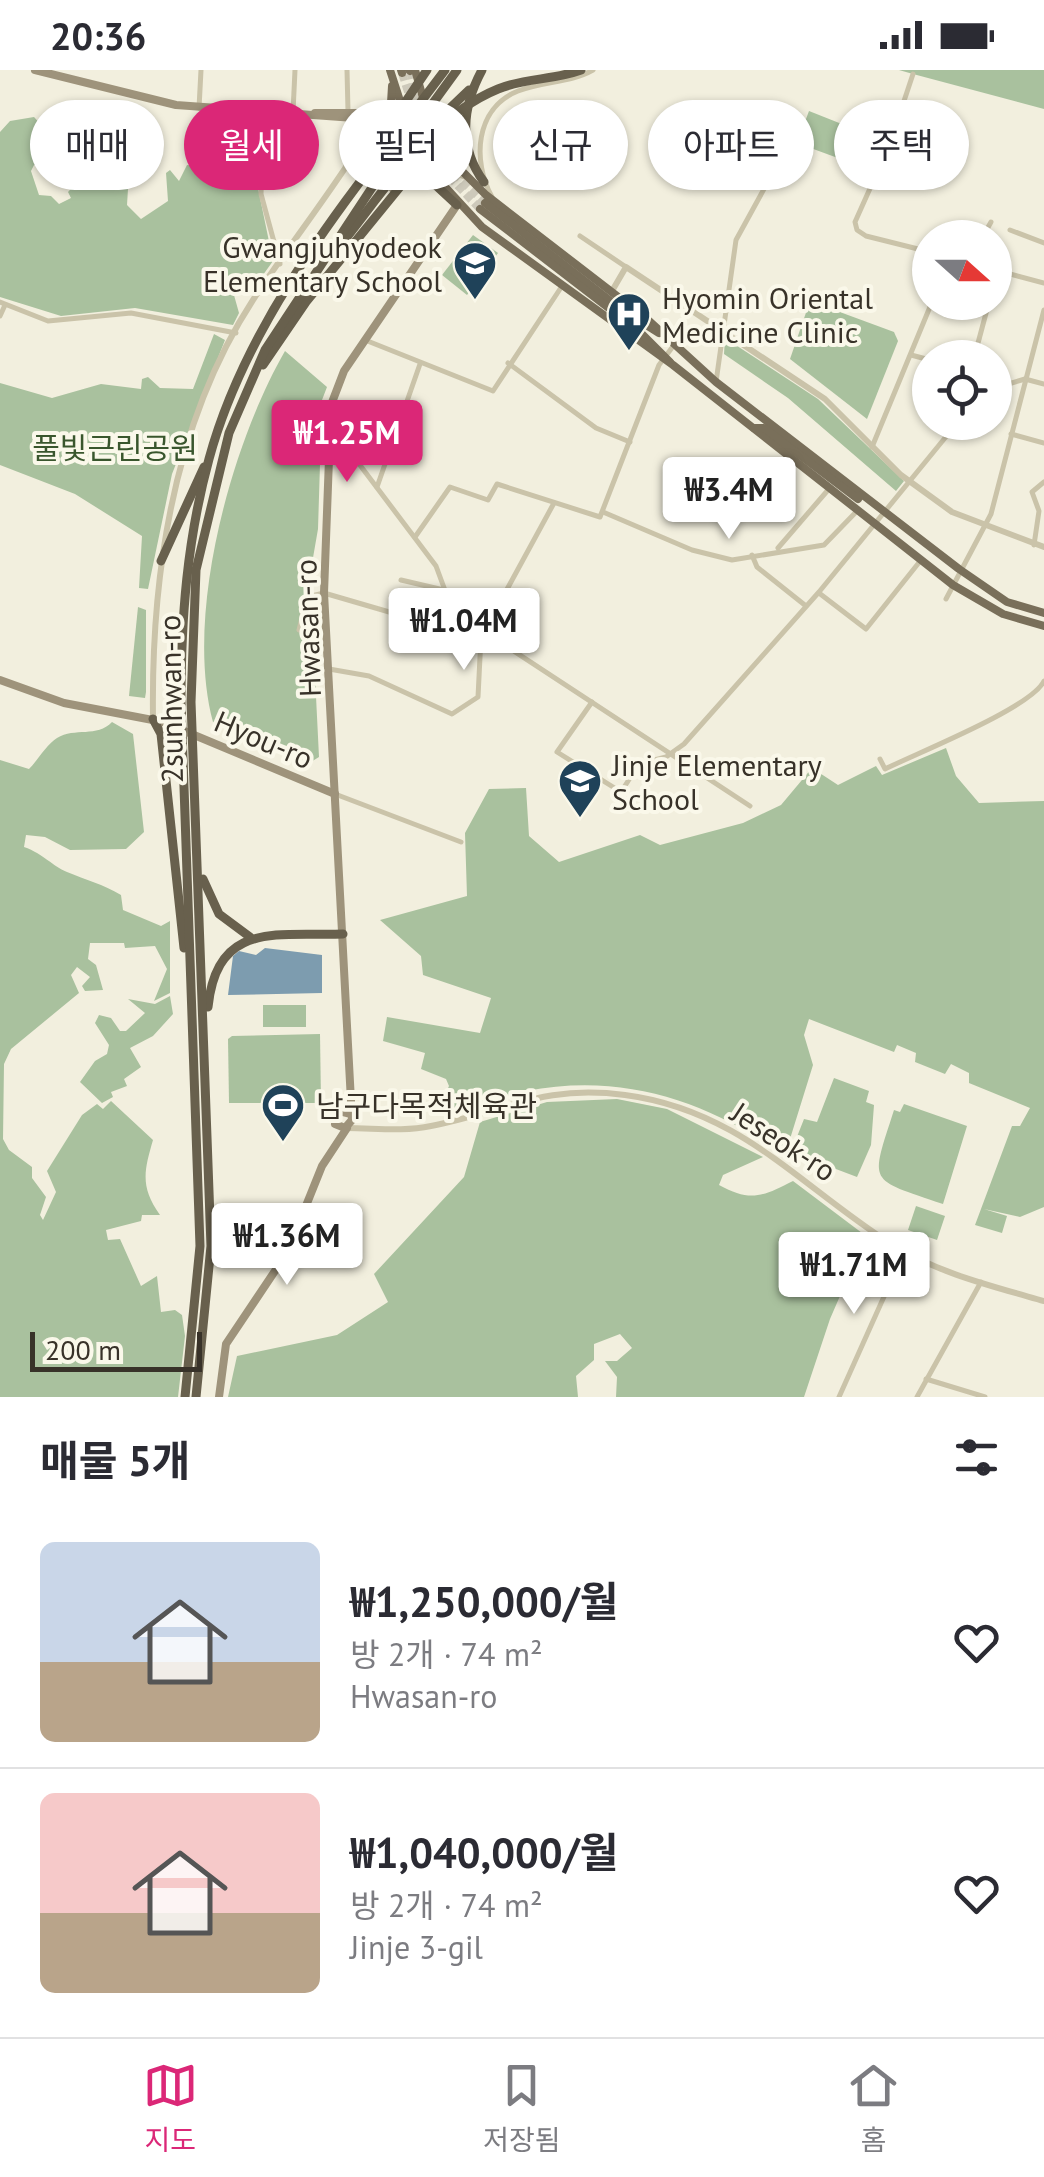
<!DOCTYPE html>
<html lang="ko">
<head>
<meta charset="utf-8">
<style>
	body { margin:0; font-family:"PT Sans","Noto Sans KR",sans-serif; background:#f2f2f3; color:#2b2b33; height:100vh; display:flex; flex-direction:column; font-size:38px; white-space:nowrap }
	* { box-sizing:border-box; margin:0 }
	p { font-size:32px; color:#7c7c81 }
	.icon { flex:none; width:55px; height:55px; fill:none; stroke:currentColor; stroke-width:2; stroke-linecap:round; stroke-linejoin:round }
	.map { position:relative; height:1327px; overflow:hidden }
	.drawer { display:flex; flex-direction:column; background:#fff; flex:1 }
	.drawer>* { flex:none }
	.banner { position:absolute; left:30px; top:30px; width:985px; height:90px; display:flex; gap:20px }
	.needle { width:65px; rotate:111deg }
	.fabs { position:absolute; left:912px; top:150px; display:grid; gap:20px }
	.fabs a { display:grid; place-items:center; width:100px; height:100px; border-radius:50%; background:#fff; box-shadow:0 2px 8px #0004; font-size:50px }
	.scale { position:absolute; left:30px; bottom:25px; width:172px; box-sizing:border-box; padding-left:10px; border:5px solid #383229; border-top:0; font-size:28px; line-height:35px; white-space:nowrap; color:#383229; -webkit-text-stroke:8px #faf8ea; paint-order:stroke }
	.price { position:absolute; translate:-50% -85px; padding:0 22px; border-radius:10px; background:#fff; color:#222; font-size:32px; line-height:65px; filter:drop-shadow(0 2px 5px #0008) }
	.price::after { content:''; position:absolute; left:50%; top:60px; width:30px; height:22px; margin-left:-15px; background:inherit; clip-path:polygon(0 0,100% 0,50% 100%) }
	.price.selected { background:#db2777; color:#fff }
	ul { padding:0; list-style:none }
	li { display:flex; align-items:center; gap:30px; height:250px; padding:0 40px }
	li+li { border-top:2px solid #e1e1e2 }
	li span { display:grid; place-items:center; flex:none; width:280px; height:200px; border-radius:15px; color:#555 }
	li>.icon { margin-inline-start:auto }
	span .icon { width:120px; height:120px; fill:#fffc; stroke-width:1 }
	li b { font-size:42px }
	h2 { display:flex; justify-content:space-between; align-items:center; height:120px; padding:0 40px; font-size:42px }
	.tag { padding:0 35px; border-radius:45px; background:#fff; box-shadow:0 2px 8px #0004; font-size:35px; line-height:90px }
	.tag.selected { background:#db2777; color:#fff }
	.status { display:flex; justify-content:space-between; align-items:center; height:70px; padding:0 50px; background:#fff; direction:ltr }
	.status svg { height:28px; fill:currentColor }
	.menu { display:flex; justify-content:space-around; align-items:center; height:140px; border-top:2px solid #e1e1e2; background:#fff; font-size:28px; color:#7c7c81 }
	.menu a { display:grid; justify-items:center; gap:5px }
	.menu .selected { color:#db2777 }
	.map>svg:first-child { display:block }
</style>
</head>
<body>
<div class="status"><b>20:36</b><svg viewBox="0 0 49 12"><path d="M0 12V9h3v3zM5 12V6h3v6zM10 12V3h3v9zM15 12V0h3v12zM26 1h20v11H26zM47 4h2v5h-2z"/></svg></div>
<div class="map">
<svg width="1044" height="1327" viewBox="0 0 1044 1327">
	<rect width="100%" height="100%" fill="#f2efde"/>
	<g fill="#a9c19e">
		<path d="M899,0H1044V39L913,4Z"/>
		<path d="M809,41L877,68L865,98L797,73Z"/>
		<path d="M34,47L45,59L56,89L34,95L31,101L39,125L51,126L59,134L71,128L68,122L81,108L106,105L109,120L128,119L127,135L141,149L168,131L166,103L170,100L179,111L187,95L223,98L258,118L273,191L250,223L232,218L239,243L233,255L135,238L61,246L0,227V62L10,51Z"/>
		<path d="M473,165L498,183L467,225L442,205Z"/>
		<path d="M810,231L894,262L898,271L867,349L790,289Z"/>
		<path d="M214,264L225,270L172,404L148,519L139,518L142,466L75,424L0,395V313L52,328L101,314L141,319L142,309L148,307L160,318L193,319Z"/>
		<path d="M725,268L818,329L904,411L896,421L788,328L724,284Z"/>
		<path d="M285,281L327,317L322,330L318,459L310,505L319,687L306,695L213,652C184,545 231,375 285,281Z"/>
		<path d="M138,537L146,540V622L145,628L129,626Z"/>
		<path d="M112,652L133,664L144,762L126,779L70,780L45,767L26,765L24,777C44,784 52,796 67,802C86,810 103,814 121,825L123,840L161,856L170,851V923L154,931L167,899L155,876L125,878L124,873H90L88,889L96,895L103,920L85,921L82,916L90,907L77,897L71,905L79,923L11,979L4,994L3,1069L9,1080L32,1097V1108L46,1127L40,1145L43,1150L56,1122L47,1101L82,1045L97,1034L103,1039L111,1031L153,1070C144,1101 140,1117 160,1145H142L141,1151L106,1160L108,1170L120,1169L141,1216L157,1206L161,1242L175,1240L182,1245L185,1266L178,1327H0V690L29,699C38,690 47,674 57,668C75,657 97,668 112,652Z"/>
		<path d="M946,678L956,706L979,733L1044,731V1137L1020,1147L984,1139L1007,1146L1002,1163L975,1155L1012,1056H1020L1030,1038L969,1013V1003L951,994L945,1004L915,992L916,983L897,975L894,982L809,949L804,965L813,995L785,1085C706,1031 623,1002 526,1021C499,1027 473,1040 446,1046L444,1027L449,1016L446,1009L421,999L425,983L383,971L387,947L480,963L491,928L423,905L421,886L380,850L467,826L465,763L489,719L526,718L529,766L559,792L640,765L660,775L743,753L781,735L812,698L838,715L876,696L882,705Z"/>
		<path d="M170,926L173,944L153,966L130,978L141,997L124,1009L127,1016L111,1022L113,1027L102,1033L80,1012L95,991L107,984L109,975L95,953L99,945L111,948L120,961H126L145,943L128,929L155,934Z"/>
		<rect x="263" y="935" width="43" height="22"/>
		<path d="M320,964L321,1033H229L228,969L232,966Z"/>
		<path d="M834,1008L869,1021L866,1032L874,1035L871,1075L857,1107L791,1082L804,1049L817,1052Z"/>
		<path d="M617,1029L667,1039L763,1087L723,1105L719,1115C750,1132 762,1127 793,1111L866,1166L830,1249L804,1327H616L617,1307L605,1291H617L632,1278L620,1264L594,1274V1290L576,1306L578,1327H228L237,1286L337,1265L388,1232L374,1204L464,1107L480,1052L547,1032Z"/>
		<path d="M904,1034L967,1056L943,1134C867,1108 870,1115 894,1040L900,1042Z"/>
		<path d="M916,1136L945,1146L937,1170L908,1160Z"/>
	</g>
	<path fill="#7d9caf" d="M265,878L322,885V923L228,925L233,886L239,881L256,885Z"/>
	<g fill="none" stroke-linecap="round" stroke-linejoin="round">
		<g stroke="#cdc9ba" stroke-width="8" stroke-dasharray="8 4" stroke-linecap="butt">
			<path d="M410,1L418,36"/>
			<path d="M402,3L425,75"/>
			<path d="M427,63L459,108L485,133"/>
			<path d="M441,98L480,139"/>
		</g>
		<g stroke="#cac3a9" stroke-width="5">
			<path d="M347,0L348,41"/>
			<path d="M913,4L889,76L855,152L857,160L866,166L930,182"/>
			<path d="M199,38L201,0"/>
			<path d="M264,40L261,124L280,194"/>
			<path d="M293,42L295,0"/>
			<path d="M492,127C472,91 475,38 518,21C543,11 570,13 593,0"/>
			<path d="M1010,160L1044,173"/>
			<path d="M580,166L626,197"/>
			<path d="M982,168L991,152"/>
			<path d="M995,200L1044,213"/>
			<path d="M0,232L48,251L131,243L236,263"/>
			<path d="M0,246L5,235"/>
			<path d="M365,270L493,321L562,216"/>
			<path d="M911,285L930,290"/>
			<path d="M974,288L989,232"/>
			<path d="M508,293L596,358L630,372"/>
			<path d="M716,312L736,170L770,108L766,72"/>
			<path d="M995,318L1025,309L1044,314"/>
			<path d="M332,358L436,496L460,561"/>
			<path d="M1011,364L1044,373"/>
			<path d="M344,371L383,391"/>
			<path d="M872,377L932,232"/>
			<path d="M377,417L420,294"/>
			<path d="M603,442L692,480L732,490L824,475L857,441"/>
			<path d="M415,467L450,417L488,430L497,414L600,447L659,295L674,275"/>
			<path d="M1034,475L1039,441L1032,422L1044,412"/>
			<path d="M778,478L828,420"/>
			<path d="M752,485L757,497L806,536"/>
			<path d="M401,510L448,521"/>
			<path d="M819,523L866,559L921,490"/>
			<path d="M946,529L991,444L1044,240"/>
			<path d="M299,560L307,527L324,523L506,576L750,736"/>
			<path d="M329,599L369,606L452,644L478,627L481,567L554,433"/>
			<path d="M592,632L557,682L621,722L639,694L666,687L684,674L819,522L958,352"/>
			<path d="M880,689L885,699C917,683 1031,638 1044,611"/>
			<path d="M335,724L461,772"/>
			<path d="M344,1157L356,1138"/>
			<path d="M926,1309L985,1327"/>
			<path d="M839,1327L904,1182"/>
			<path d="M917,1327L981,1212"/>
		</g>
		<g stroke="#cac3a9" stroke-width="6">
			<path d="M410,60L444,99L466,107"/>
			<path d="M358,81L376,77L396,89"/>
			<path d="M612,221L626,197L825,329L901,405L952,442L1044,477"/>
			<path d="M153,649C151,507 173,353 253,230C289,175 331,123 366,66L374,57L402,51"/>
			<path d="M347,1058C375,1058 403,1062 431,1056C505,1042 541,1014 625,1025C739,1040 798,1114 888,1172C934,1202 991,1216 1044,1231"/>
		</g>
		<g stroke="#9e937b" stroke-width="8">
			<path d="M35,0L176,35L382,50"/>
			<path d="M315,43H385"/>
			<path d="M403,50L432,59"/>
			<path d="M372,54C389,72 410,95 393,119"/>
			<path d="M0,610L64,633L163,652L335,724"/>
			<path d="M351,1044L339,1041L335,1054L345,1058L352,1050L324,523L331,335L344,301L457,135"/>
			<path d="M219,1327L226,1274L287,1183L322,1096L347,1058"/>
		</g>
		<g stroke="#796f5a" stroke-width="8">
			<path d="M390,0L402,37L400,49L435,106L482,157L673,295L953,515L1003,544L1044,556"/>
			<path d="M401,0L402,3"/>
			<path d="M409,0L410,1"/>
			<path d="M415,0L432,59L454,93L486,125L648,250L716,312L959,499L1007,532L1044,543"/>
			<path d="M380,42L391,33L392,16"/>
			<path d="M485,133L618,237L659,263"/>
			<path d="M480,139L640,262L670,292"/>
			<path d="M754,358H764L858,429L860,426"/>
		</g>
		<g stroke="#68604d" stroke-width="9">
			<path d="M482,0C462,37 458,77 484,112"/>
			<path d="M427,47L447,41L469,20"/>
			<path d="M374,57L402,37L427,0"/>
			<path d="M335,182C382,125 427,48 498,19C524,8 554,10 581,0"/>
			<path d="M263,295L306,232L404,112L416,105L429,109L457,135"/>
			<path d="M161,491L204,397"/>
			<path d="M153,649L161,664L184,878"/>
			<path d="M203,809L219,844L250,867"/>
			<path d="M208,937C217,851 276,866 343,864"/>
			<path d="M185,1327L200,1176L181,631C181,548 187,470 209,389C249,242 355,120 445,0"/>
			<path d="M196,1327L211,1176L191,632L196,500L229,363L265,280L377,110L457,0"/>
		</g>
	</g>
	<defs>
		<g id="school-pin" transform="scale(2.25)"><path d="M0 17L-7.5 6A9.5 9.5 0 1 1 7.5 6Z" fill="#1f4259" stroke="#faf8ea"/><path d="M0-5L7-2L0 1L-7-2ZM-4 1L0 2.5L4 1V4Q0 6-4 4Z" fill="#fff"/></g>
		<g id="hospital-pin" transform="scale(2.25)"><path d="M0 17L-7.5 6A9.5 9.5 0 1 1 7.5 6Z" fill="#1f4259" stroke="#faf8ea"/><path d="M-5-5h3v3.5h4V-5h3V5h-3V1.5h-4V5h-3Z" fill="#fff"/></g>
		<g id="stadium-pin" transform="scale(2.25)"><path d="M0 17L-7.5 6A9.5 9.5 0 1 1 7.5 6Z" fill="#1f4259" stroke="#faf8ea"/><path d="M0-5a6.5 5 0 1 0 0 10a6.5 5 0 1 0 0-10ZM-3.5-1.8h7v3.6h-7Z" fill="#fff"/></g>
	</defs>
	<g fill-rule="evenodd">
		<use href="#school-pin" x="475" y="193"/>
		<use href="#hospital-pin" x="629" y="244"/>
		<use href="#school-pin" x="580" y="711"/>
		<use href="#stadium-pin" x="283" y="1035"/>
	</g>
	<g text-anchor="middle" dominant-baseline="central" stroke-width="8" stroke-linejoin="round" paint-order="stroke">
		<g font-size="30" fill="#383229" stroke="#faf8ea" text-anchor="start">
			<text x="442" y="176" text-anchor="end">Gwangjuhyodeok<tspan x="442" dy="34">Elementary School</tspan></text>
			<text x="662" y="227">Hyomin Oriental<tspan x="662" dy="34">Medicine Clinic</tspan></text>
			<text x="612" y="694">Jinje Elementary<tspan x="612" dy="34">School</tspan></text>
			<text x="316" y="1035">남구다목적체육관</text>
		</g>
		<g font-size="30" fill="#39562d" stroke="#faf8ea">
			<text x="115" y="377">풀빛근린공원</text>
		</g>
		<g font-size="30" fill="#383229" stroke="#faf8ea">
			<text transform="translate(307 558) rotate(-92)">Hwasan-ro</text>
			<text transform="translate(170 629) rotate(-91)">2sunhwan-ro</text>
			<text transform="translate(264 669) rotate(23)">Hyou-ro</text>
			<text transform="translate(784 1071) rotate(33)">Jeseok-ro</text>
		</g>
	</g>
</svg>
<div class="fabs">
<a><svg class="needle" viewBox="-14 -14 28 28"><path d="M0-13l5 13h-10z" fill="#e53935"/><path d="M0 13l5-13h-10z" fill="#7c7c81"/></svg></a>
<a><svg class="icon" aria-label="locate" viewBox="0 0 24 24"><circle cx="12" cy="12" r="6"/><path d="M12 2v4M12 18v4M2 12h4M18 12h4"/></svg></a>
</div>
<div class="scale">200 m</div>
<b class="price selected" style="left:347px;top:415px">₩1.25M</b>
<b class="price" style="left:729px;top:472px">₩3.4M</b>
<b class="price" style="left:464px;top:603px">₩1.04M</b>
<b class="price" style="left:287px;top:1218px">₩1.36M</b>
<b class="price" style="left:854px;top:1247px">₩1.71M</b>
<div class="banner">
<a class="tag">매매</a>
<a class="tag selected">월세</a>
<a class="tag">필터</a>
<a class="tag">신규</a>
<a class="tag">아파트</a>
<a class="tag">주택</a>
</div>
</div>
<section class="drawer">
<h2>매물 5개<svg class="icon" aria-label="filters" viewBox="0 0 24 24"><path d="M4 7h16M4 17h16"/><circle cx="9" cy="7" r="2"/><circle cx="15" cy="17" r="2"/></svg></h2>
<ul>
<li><span style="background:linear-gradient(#c9d6e8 60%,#b9a48a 0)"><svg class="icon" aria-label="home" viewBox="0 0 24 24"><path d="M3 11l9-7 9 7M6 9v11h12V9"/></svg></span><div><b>₩1,250,000/월</b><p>방 2개 · 74 m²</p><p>Hwasan-ro</p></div><svg class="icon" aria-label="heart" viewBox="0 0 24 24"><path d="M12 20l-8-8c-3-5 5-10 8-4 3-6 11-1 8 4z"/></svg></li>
<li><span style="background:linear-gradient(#f6c9c9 60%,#b9a48a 0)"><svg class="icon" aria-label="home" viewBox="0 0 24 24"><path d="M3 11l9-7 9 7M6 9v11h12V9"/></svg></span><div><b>₩1,040,000/월</b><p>방 2개 · 74 m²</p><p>Jinje 3-gil</p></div><svg class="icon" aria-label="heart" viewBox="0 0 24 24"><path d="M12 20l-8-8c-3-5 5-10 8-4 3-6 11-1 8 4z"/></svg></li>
</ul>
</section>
<nav class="menu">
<a class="selected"><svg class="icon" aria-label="map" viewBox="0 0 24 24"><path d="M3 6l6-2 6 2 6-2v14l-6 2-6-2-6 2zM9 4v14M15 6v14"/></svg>지도</a>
<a><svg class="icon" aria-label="saved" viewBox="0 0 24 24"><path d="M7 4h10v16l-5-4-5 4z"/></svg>저장됨</a>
<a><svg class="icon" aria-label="home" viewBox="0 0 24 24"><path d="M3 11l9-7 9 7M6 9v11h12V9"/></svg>홈</a>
</nav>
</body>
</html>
